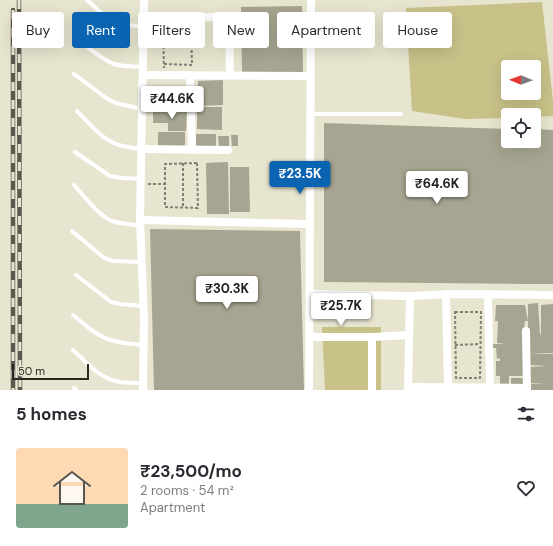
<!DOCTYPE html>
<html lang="en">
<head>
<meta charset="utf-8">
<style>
	body { margin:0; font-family:"DM Sans",sans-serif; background:#f7f7f7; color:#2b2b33; height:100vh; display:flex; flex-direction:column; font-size:15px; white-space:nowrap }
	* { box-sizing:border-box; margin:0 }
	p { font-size:13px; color:#7c7c81 }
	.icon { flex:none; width:22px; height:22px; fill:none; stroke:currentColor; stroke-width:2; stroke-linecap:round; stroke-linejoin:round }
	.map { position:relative; height:390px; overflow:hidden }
	.side { display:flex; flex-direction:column; background:#fff; flex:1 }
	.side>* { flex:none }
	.top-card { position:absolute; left:12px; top:12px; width:529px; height:36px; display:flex; gap:8px }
	.needle { width:26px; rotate:271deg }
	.buttons { position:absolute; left:501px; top:60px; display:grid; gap:8px }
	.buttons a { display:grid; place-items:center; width:40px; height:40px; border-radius:4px; background:#fff; box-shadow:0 4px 16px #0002; font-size:20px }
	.scale { position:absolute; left:12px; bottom:10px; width:77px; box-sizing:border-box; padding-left:4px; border:2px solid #292820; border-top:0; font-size:11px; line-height:14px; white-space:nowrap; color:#292820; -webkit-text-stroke:3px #e7e5cf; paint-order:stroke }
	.price { position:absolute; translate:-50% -34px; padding:0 9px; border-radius:4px; background:#fff; color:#222; font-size:13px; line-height:26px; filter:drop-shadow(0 1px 2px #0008) }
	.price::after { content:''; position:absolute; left:50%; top:24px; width:12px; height:9px; margin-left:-6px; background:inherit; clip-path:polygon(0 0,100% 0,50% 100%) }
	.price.selected { background:#0a64b2; color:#fff }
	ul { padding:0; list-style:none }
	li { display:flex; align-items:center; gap:12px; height:100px; padding:0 16px }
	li+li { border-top:1px solid #e1e1e2 }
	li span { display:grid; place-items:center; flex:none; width:112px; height:80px; border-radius:4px; color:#555 }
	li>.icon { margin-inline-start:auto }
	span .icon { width:48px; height:48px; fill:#fffc; stroke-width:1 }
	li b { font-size:17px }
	h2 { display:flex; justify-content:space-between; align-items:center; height:48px; padding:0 16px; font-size:17px }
	.tag { padding:0 14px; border-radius:4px; background:#fff; box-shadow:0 4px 16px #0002; font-size:14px; line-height:36px }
	.tag.selected { background:#0a64b2; color:#fff }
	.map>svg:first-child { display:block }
</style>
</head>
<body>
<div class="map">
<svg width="553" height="390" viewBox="0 0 553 390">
	<rect width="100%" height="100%" fill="#e7e5cf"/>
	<g fill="#c8c188" fill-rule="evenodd">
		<path d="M542,2L553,101V116L534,117V115H508V118L465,119L412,111L406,8ZM508,67H534V93H508Z"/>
		<path d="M322,327H381V390H325Z"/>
	</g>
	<g fill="#a7a591">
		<path d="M302,6L303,72L242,73L241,7Z"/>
		<path d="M223,80V105L198,106V81Z"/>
		<path d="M156,88H190V109H164V99H156Z"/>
		<path d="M197,107H222V130L197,129Z"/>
		<path d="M153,111H187L186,131H168V123H153Z"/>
		<path d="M324,123L508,129V141H534V129L553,130V284H528L324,282Z"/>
		<rect x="158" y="132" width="27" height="14"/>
		<rect x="196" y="134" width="20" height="12"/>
		<path d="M231,135H238V146H232Z"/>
		<path d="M218,136H229V147H219Z"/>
		<path d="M228,162L229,214H207L206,163Z"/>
		<path d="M230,167H249L250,212H230Z"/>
		<path d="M150,229L300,231L304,390H154Z"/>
		<path d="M538,303L540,334H541V305L553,304V353H530L528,333V321H525L523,335L526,376H509V386H500V376H496V361H500V358L497,359L496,348H493V344H505L497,343L498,321H495L496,305H525L528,321V304Z"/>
		<path d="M528,353L553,354V390H529V384H545L529,383L530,367L547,366L528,365Z"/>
		<path d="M511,378H524L525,386H511Z"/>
	</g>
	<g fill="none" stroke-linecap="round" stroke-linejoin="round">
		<g stroke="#828072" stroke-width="2" stroke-dasharray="3 2" stroke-linecap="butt">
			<path d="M163,26L164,68"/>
			<path d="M164,64L192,65L191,25"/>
			<path d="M183,163V208"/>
			<path d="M197,163L198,208L165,207V164Z"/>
			<path d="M148,184H164"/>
			<path d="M455,312H481L480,378H456Z"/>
			<path d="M455,345L480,344"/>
		</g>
		<g stroke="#fff" stroke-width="4">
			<path d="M87,0C96,8 106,19 118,23C126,25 135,26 143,27"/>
			<path d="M77,39C89,48 101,59 114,64C123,67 133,66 143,67"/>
			<path d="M74,74L106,98L116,103L142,109"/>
			<path d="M77,111C89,123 102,140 119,145C126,147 134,148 141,149"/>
			<path d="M311,114H401"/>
			<path d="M75,152L110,176L122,178L141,179"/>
			<path d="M74,185C84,196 99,216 112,221C121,224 131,224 140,226"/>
			<path d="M72,231L104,258L113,261L141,262"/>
			<path d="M76,275L111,302L120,304L143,306"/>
			<path d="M73,315C87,327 100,339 119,342C127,344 135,344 144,345"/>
			<path d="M73,350C88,364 100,379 120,382C128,383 136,383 143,383"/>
			<path d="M74,388L76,390"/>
		</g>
		<g stroke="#fff" stroke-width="8">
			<path d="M143,18L229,17L230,75"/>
			<path d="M143,75L311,76"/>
			<path d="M190,75L192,150"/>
			<path d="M142,149L228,150"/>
			<path d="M140,220L310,224"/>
			<path d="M310,294L410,296L453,294L553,295"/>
			<path d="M446,294L448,388"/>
			<path d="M488,294L490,388"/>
			<path d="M526,331L527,390"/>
			<path d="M309,337H372L409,335"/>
			<path d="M372,337V390"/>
			<path d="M409,387L527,388"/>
			<path d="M143,390L144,319L140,220L144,0"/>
			<path d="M309,390L311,0"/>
			<path d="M408,390L410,296"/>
		</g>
		<g stroke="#5b594e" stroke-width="4.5">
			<g id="rail">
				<path d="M19,0L20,390"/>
				<path d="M13,10V390"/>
			</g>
		</g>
		<use href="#rail" stroke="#e7e5cf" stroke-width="3" stroke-dasharray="9" stroke-linecap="butt"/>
	</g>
</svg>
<div class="buttons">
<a><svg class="needle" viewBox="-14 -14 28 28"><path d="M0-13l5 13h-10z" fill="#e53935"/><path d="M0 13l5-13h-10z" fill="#7c7c81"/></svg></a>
<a><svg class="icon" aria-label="locate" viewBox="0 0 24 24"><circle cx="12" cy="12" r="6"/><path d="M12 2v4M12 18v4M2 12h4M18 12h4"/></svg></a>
</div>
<div class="scale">50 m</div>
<b class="price" style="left:172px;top:120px">₹44.6K</b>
<b class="price selected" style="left:300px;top:195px">₹23.5K</b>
<b class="price" style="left:437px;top:205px">₹64.6K</b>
<b class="price" style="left:227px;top:310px">₹30.3K</b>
<b class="price" style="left:341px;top:327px">₹25.7K</b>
<div class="top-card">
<a class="tag">Buy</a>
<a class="tag selected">Rent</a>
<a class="tag">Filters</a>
<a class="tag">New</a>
<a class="tag">Apartment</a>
<a class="tag">House</a>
</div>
</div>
<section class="side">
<h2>5 homes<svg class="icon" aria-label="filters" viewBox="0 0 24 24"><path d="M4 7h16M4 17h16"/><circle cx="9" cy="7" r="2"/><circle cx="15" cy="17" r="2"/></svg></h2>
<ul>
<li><span style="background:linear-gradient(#ffd9b3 70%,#7fa58c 0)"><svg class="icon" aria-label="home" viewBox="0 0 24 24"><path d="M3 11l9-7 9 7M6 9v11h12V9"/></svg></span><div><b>₹23,500/mo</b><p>2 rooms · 54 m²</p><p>Apartment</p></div><svg class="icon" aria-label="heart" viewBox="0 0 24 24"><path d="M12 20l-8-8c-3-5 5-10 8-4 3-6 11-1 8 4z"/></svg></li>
</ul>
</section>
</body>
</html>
